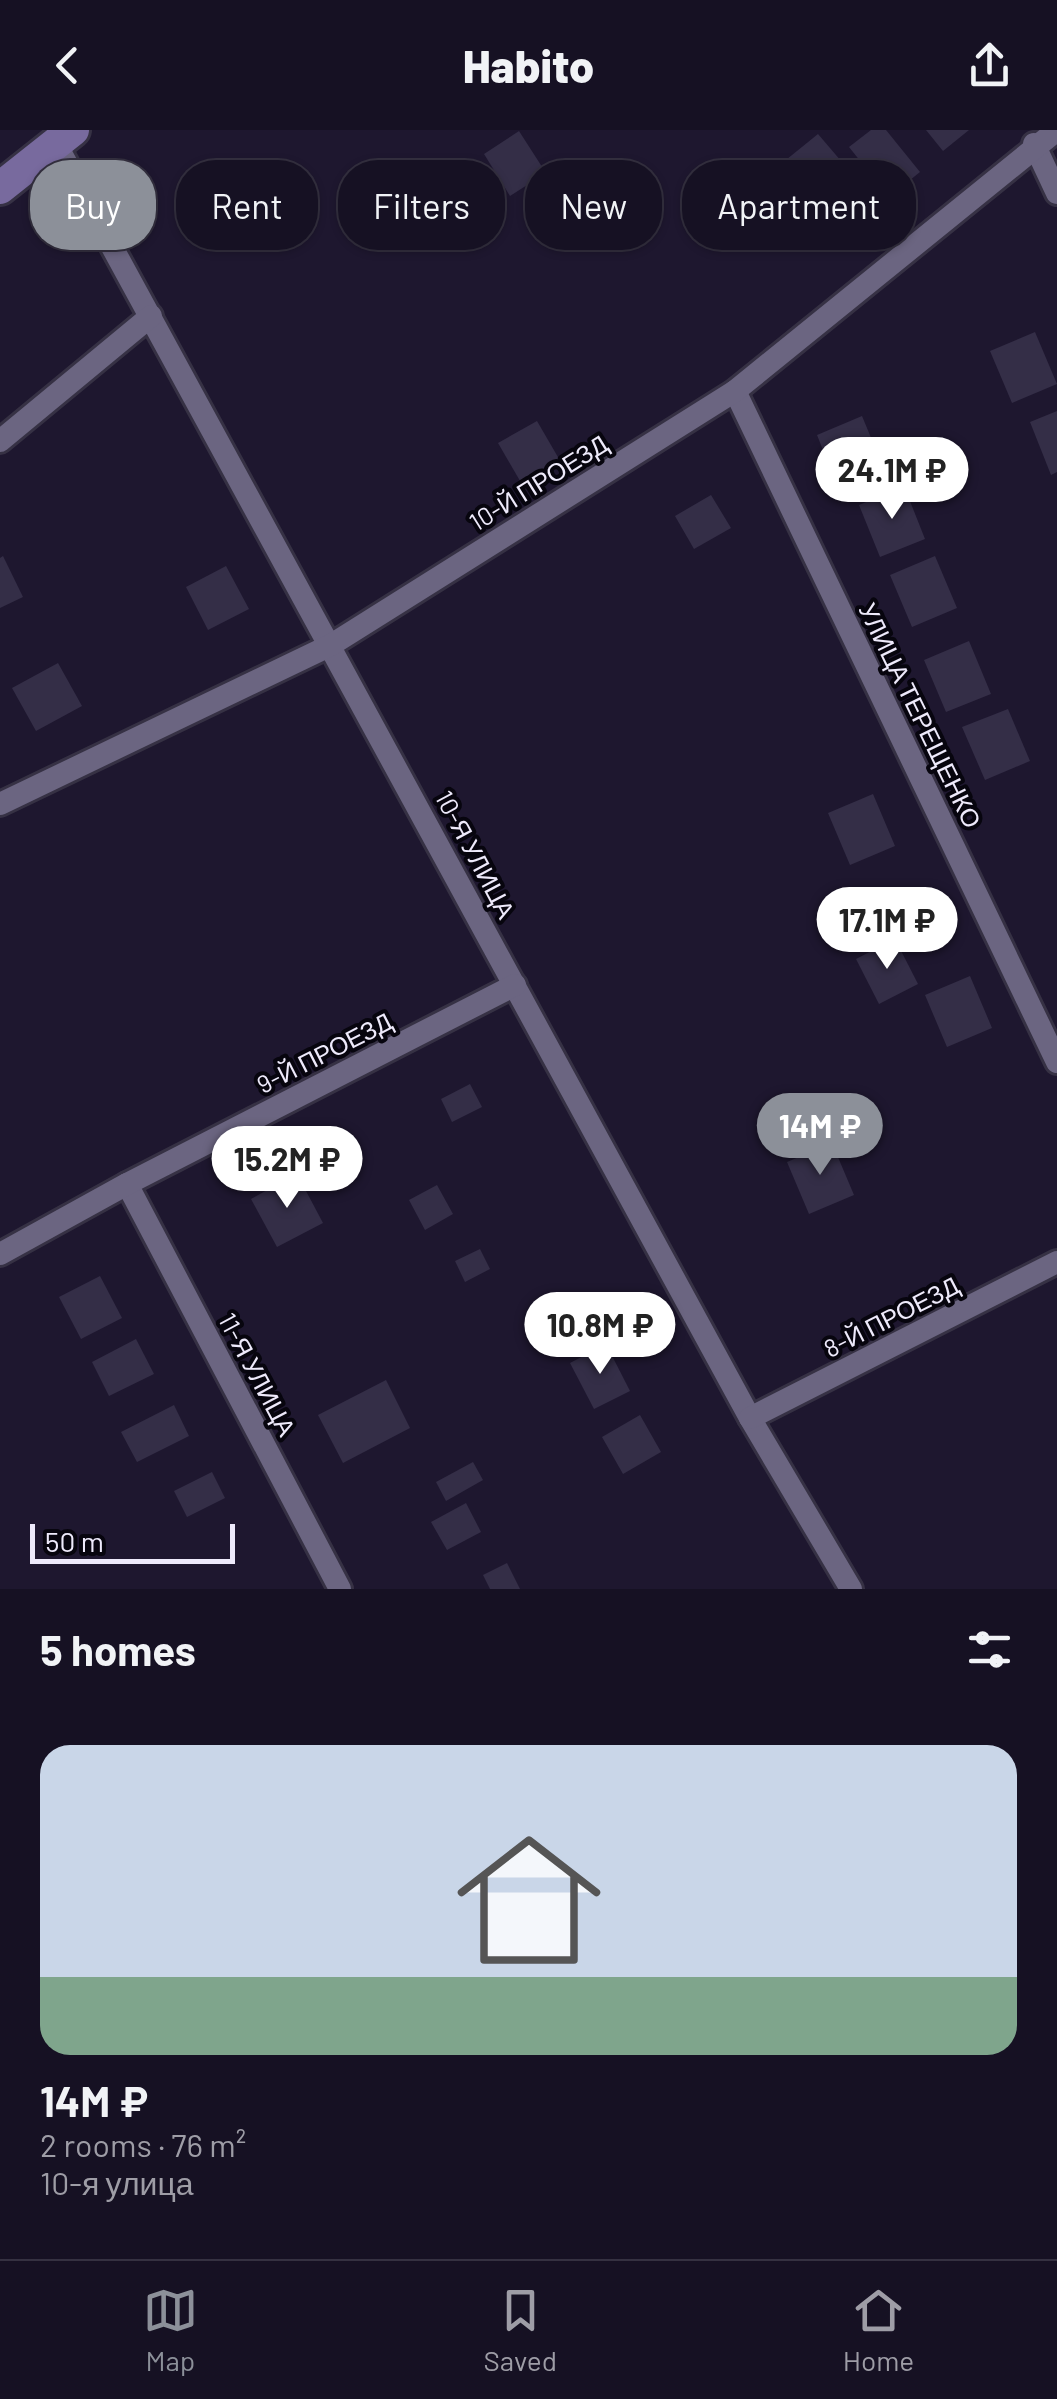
<!DOCTYPE html>
<html lang="en">
<head>
<meta charset="utf-8">
<style>
	body { margin:0; font-family:Barlow,sans-serif; background:#231f30; color:#f1f3f6; height:100vh; display:flex; flex-direction:column; font-size:38px; white-space:nowrap }
	* { box-sizing:border-box; margin:0 }
	p { font-size:32px; color:#9e9da6 }
	.icon { flex:none; width:55px; height:55px; fill:none; stroke:currentColor; stroke-width:2; stroke-linecap:round; stroke-linejoin:round }
	.map { position:relative; height:1459px; overflow:hidden }
	.sheet { display:flex; flex-direction:column; background:#161123; flex:1 }
	.sheet>* { flex:none }
	.banner { position:absolute; left:30px; top:30px; width:998px; height:90px; display:flex; gap:20px }
	.scale { position:absolute; left:30px; bottom:25px; width:205px; box-sizing:border-box; padding-left:10px; border:5px solid #eeeafb; border-top:0; font-size:28px; line-height:35px; white-space:nowrap; color:#eeeafb; -webkit-text-stroke:8px #07050e; paint-order:stroke }
	.price { position:absolute; translate:-50% -85px; padding:0 22px; border-radius:35px; background:#fff; color:#222; font-size:32px; line-height:65px; filter:drop-shadow(0 2px 5px #0008) }
	.price::after { content:''; position:absolute; left:50%; top:60px; width:30px; height:22px; margin-left:-15px; background:inherit; clip-path:polygon(0 0,100% 0,50% 100%) }
	.price.on { background:#8c9099; color:#fff }
	ul { padding:0; list-style:none }
	li { display:grid; align-content:center; gap:20px; height:530px; padding:0 40px }
	li+li { border-top:2px solid #353141 }
	li span { display:grid; place-items:center; height:310px; border-radius:30px; color:#555 }
	li>.icon { margin-inline-start:auto }
	span .icon { width:180px; height:180px; fill:#fffc; stroke-width:1 }
	li b { font-size:42px }
	h2 { display:flex; justify-content:space-between; align-items:center; height:120px; padding:0 40px; font-size:42px }
	.pill { padding:0 35px; border-radius:40px; background:#161123; box-shadow:0 2px 8px #0004,0 0 0 2px #353141; font-size:35px; line-height:90px }
	.pill.on { background:#8c9099; color:#fff }
	header { display:flex; justify-content:space-between; align-items:center; height:130px; padding:0 40px; background:#161123; font-size:45px; font-weight:800 }
	.tabs { display:flex; justify-content:space-around; align-items:center; height:140px; border-top:2px solid #353141; background:#161123; font-size:28px; color:#9e9da6 }
	.tabs a { display:grid; justify-items:center; gap:5px }
	.tabs .on { color:#8c9099 }
	.map>svg:first-child { display:block }
</style>
</head>
<body>
<header><svg class="icon" aria-label="back" viewBox="0 0 24 24"><path d="M15 5l-7 7 7 7"/></svg>Habito<svg class="icon" aria-label="share" viewBox="0 0 24 24"><path d="M12 15V3M7 8l5-5 5 5M5 13v7h14v-7"/></svg></header>
<div class="map">
<svg width="1057" height="1459" viewBox="0 0 1057 1459">
	<rect width="100%" height="100%" fill="#1e172f"/>
	<g fill="#342e47">
		<path d="M871,0H886L920,42L889,67L849,17Z"/>
		<path d="M926,0H969L943,21Z"/>
		<path d="M519,1L546,43L510,66L484,24Z"/>
		<path d="M818,4L853,45L810,80L776,38Z"/>
		<path d="M1035,202L1057,254L1012,273L990,221Z"/>
		<path d="M1057,281V342L1051,345L1030,292Z"/>
		<path d="M862,286L884,339L838,358L817,305Z"/>
		<path d="M537,291L562,334L523,356L498,313Z"/>
		<path d="M904,356L925,409L880,427L859,375Z"/>
		<path d="M711,365L731,398L694,419L675,386Z"/>
		<path d="M3,426L23,467L0,478V428Z"/>
		<path d="M935,426L957,478L912,497L890,445Z"/>
		<path d="M226,436L249,479L208,500L186,457Z"/>
		<path d="M969,511L991,564L946,582L924,530Z"/>
		<path d="M58,533L82,576L36,601L12,558Z"/>
		<path d="M1008,579L1030,631L985,650L962,597Z"/>
		<path d="M873,664L895,716L850,735L828,683Z"/>
		<path d="M895,809L918,854L879,874L856,829Z"/>
		<path d="M970,846L992,898L947,917L925,865Z"/>
		<path d="M470,954L482,977L452,992L441,969Z"/>
		<path d="M832,1013L854,1065L809,1084L787,1032Z"/>
		<path d="M297,1044L323,1093L277,1117L251,1069Z"/>
		<path d="M437,1055L453,1084L425,1100L409,1070Z"/>
		<path d="M480,1119L490,1139L465,1152L455,1131Z"/>
		<path d="M100,1146L122,1188L81,1209L59,1167Z"/>
		<path d="M585,1171L602,1207L570,1223L552,1187Z"/>
		<path d="M136,1209L154,1244L109,1266L92,1232Z"/>
		<path d="M606,1214L630,1261L594,1279L570,1233Z"/>
		<path d="M386,1250L410,1298L343,1333L318,1285Z"/>
		<path d="M174,1275L189,1306L137,1332L121,1302Z"/>
		<path d="M640,1285L661,1322L623,1344L602,1307Z"/>
		<path d="M473,1332L483,1350L446,1371L436,1352Z"/>
		<path d="M212,1342L225,1368L187,1387L174,1361Z"/>
		<path d="M466,1373L481,1402L447,1420L431,1392Z"/>
		<path d="M507,1433L520,1459H490L483,1445Z"/>
	</g>
	<g fill="none" stroke-linecap="round" stroke-linejoin="round">
		<g stroke="#363144" stroke-width="28">
			<g id="street">
				<path d="M56,14L750,1288L851,1459"/>
				<path d="M1034,14L1057,63"/>
				<path d="M735,261L1057,932"/>
				<path d="M0,311L151,186"/>
				<path d="M0,674L331,515L735,261L1057,0"/>
				<path d="M127,1054L340,1459"/>
				<path d="M0,1124L127,1054L515,855"/>
				<path d="M750,1288L1057,1132"/>
			</g>
		</g>
		<g stroke="#363144" stroke-width="38">
			<path id="secondary" d="M0,58L73,0"/>
		</g>
		<use href="#street" stroke="#6b6581" stroke-width="22"/>
		<use href="#secondary" stroke="#786a9e" stroke-width="32"/>
	</g>
	<g text-anchor="middle" dominant-baseline="central" stroke-width="8" stroke-linejoin="round" paint-order="stroke">
		<g font-size="25" fill="#eeeafb" stroke="#07050e">
			<text transform="translate(538 352) rotate(-32)">10-Й ПРОЕЗД</text>
			<text transform="translate(921 585) rotate(64)">УЛИЦА ТЕРЕЩЕНКО</text>
			<text transform="translate(476 724) rotate(62)">10-Я УЛИЦА</text>
			<text transform="translate(324 922) rotate(-27)">9-Й ПРОЕЗД</text>
			<text transform="translate(891 1186) rotate(-27)">8-Й ПРОЕЗД</text>
			<text transform="translate(258 1244) rotate(62)">11-Я УЛИЦА</text>
		</g>
	</g>
</svg>
<div class="scale">50 m</div>
<b class="price" style="left:892px;top:392px">24.1M ₽</b>
<b class="price" style="left:887px;top:842px">17.1M ₽</b>
<b class="price on" style="left:820px;top:1048px">14M ₽</b>
<b class="price" style="left:287px;top:1081px">15.2M ₽</b>
<b class="price" style="left:600px;top:1247px">10.8M ₽</b>
<div class="banner">
<a class="pill on">Buy</a>
<a class="pill">Rent</a>
<a class="pill">Filters</a>
<a class="pill">New</a>
<a class="pill">Apartment</a>
</div>
</div>
<section class="sheet">
<h2>5 homes<svg class="icon" aria-label="filters" viewBox="0 0 24 24"><path d="M4 7h16M4 17h16"/><circle cx="9" cy="7" r="2"/><circle cx="15" cy="17" r="2"/></svg></h2>
<ul>
<li><span style="background:linear-gradient(#c9d6e8 75%,#7fa58c 0)"><svg class="icon" aria-label="home" viewBox="0 0 24 24"><path d="M3 11l9-7 9 7M6 9v11h12V9"/></svg></span><div><b>14M ₽</b><p>2 rooms · 76 m²</p><p>10-я улица</p></div></li>
</ul>
</section>
<nav class="tabs">
<a class="on"><svg class="icon" aria-label="map" viewBox="0 0 24 24"><path d="M3 6l6-2 6 2 6-2v14l-6 2-6-2-6 2zM9 4v14M15 6v14"/></svg>Map</a>
<a><svg class="icon" aria-label="saved" viewBox="0 0 24 24"><path d="M7 4h10v16l-5-4-5 4z"/></svg>Saved</a>
<a><svg class="icon" aria-label="home" viewBox="0 0 24 24"><path d="M3 11l9-7 9 7M6 9v11h12V9"/></svg>Home</a>
</nav>
</body>
</html>
